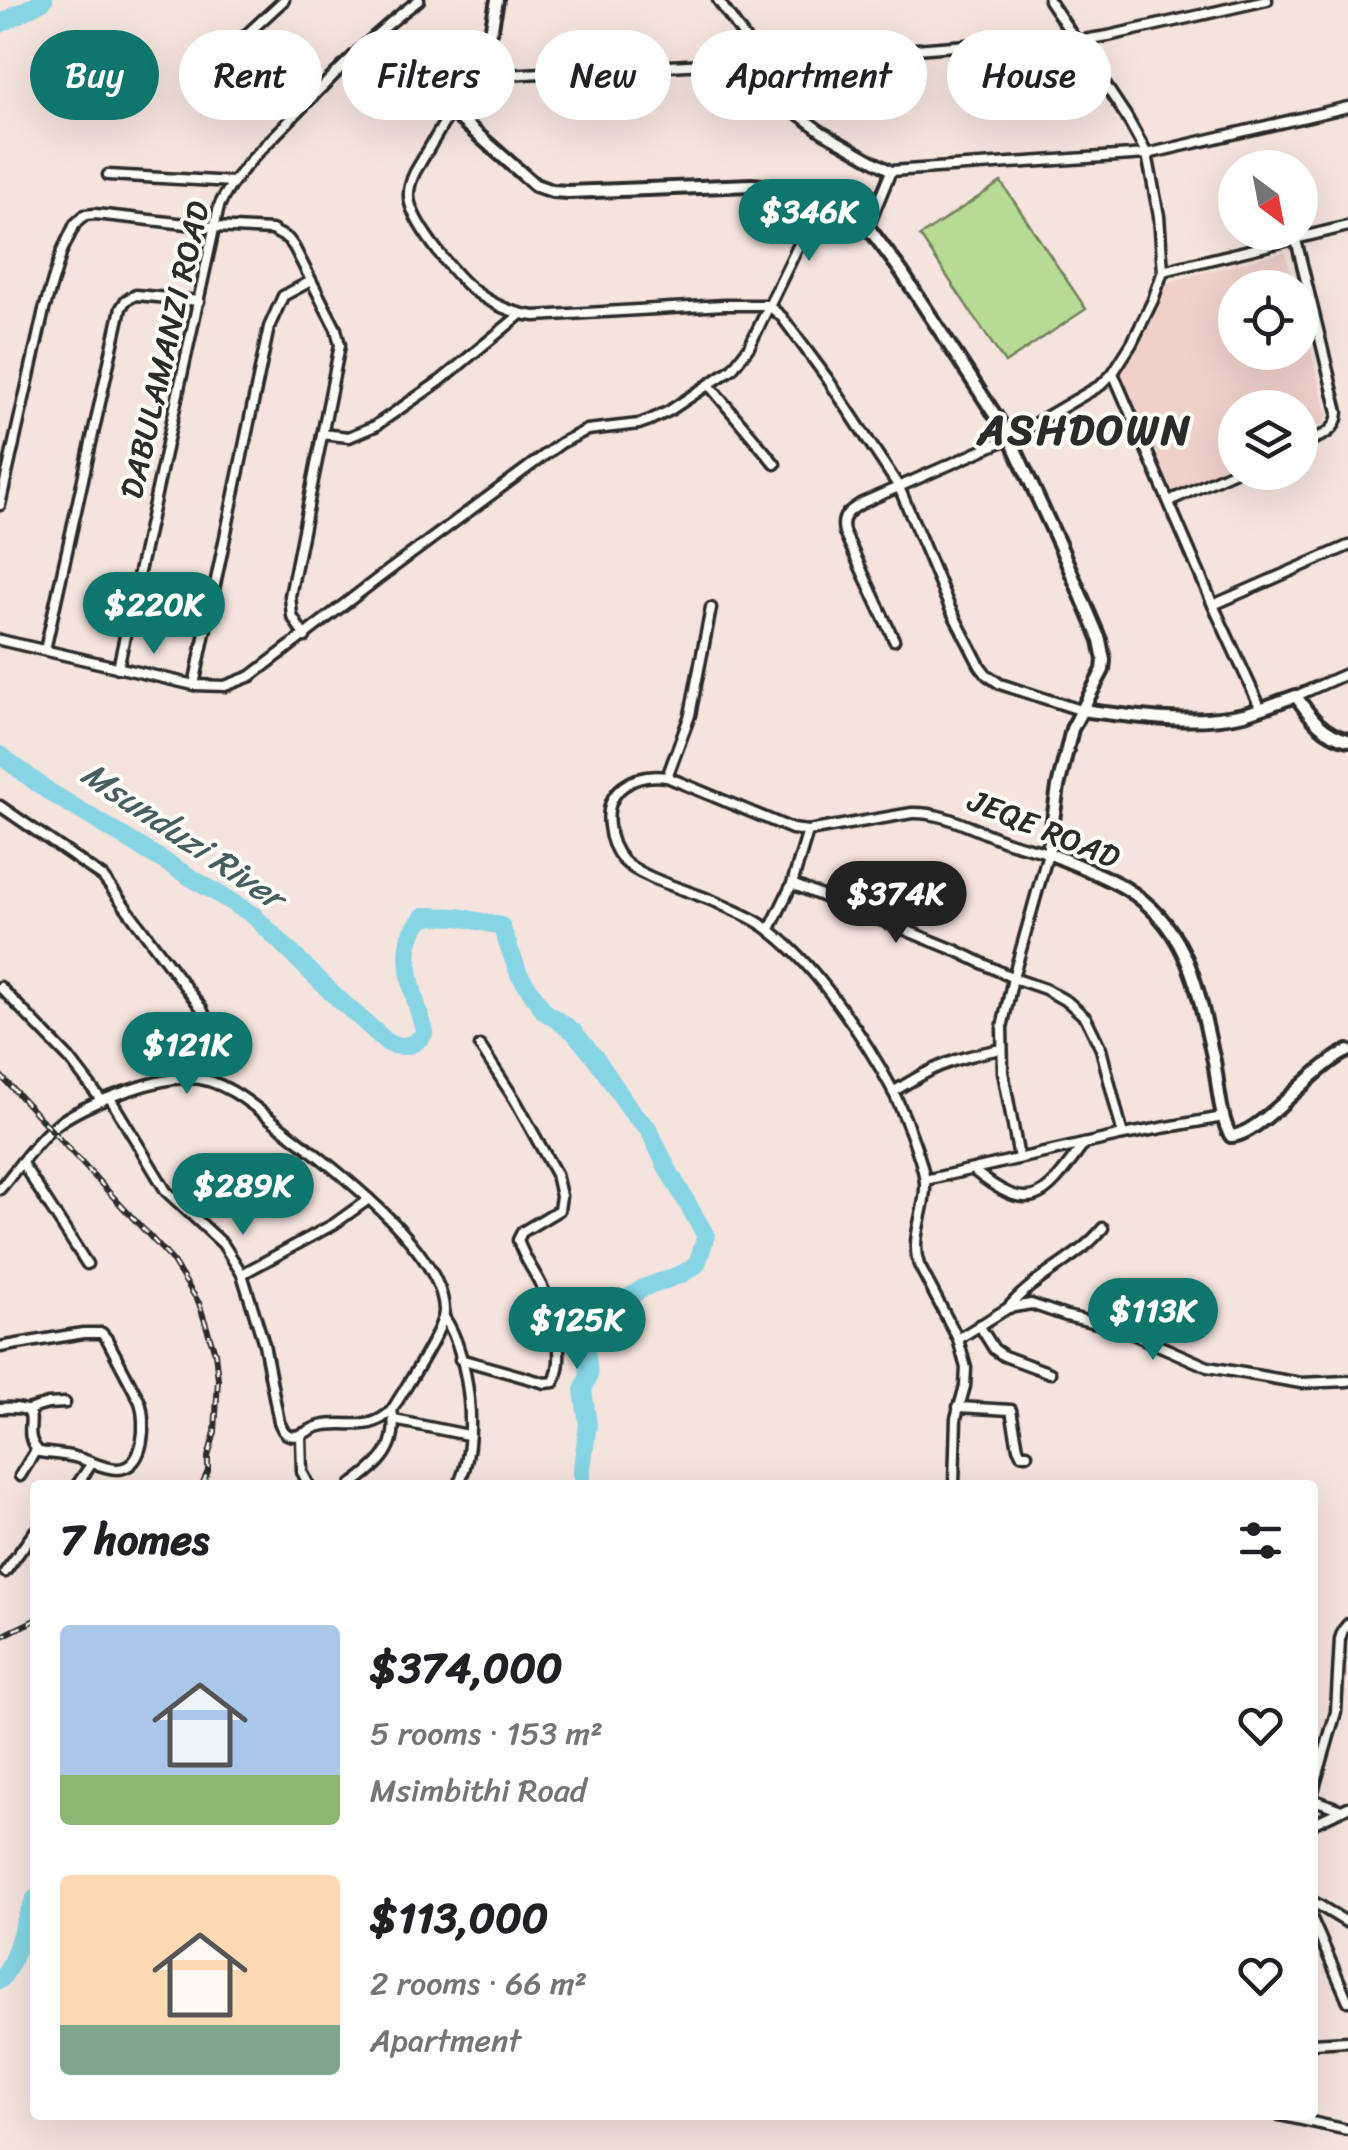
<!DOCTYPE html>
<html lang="en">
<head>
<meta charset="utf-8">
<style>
	body { margin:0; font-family:Sriracha,sans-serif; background:#f2f2f2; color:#202124; height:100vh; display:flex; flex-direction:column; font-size:38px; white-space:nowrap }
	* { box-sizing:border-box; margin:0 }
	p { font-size:32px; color:#757577 }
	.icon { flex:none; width:55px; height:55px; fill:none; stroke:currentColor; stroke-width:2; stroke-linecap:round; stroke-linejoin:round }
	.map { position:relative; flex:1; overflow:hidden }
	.drawer { position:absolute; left:30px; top:1480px; width:1288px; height:640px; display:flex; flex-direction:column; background:#fff; border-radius:10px; box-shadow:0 10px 40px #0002 }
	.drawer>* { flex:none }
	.guide { position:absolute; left:30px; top:30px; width:1290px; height:90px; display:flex; gap:20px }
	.needle { width:65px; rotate:148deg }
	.tools { position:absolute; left:1218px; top:150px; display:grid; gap:20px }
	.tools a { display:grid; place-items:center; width:100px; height:100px; border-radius:50%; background:#fff; box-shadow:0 10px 40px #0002; font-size:50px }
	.price { position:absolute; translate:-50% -85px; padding:0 22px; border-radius:35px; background:#0f766e; color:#fff; font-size:32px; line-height:65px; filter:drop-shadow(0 2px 5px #0008) }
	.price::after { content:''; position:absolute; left:50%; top:60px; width:30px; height:22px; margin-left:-15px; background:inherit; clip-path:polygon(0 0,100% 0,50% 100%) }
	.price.active { background:#222; color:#fff }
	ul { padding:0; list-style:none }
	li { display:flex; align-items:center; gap:30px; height:250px; padding:0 30px }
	li span { display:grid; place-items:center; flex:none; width:280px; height:200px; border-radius:10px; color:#555 }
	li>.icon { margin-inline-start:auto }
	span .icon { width:120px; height:120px; fill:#fffc; stroke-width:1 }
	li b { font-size:42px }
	h2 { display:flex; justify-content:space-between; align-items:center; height:120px; padding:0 30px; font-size:42px }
	.pill { padding:0 35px; border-radius:45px; background:#fff; box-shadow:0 10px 40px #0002; font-size:35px; line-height:90px }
	.pill.active { background:#0f766e; color:#fff }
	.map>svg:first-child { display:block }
</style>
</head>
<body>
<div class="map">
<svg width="1348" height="2150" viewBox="0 0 1348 2150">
	<rect width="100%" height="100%" fill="#f5e3dd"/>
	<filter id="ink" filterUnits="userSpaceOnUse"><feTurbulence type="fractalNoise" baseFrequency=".01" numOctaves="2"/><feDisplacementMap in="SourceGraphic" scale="20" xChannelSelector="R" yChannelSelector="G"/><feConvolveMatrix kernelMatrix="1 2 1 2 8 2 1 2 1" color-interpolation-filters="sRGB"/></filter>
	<g filter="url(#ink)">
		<path fill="#efd1ca" d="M1285,252L1294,287L1235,288V352H1300V310L1327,415L1323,424L1300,434V408H1235V464L1169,493L1117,375L1144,333L1167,282Z"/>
		<path fill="#b7da94" stroke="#718260" stroke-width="2.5" d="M1001,182L1086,309L1005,363L920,236Z"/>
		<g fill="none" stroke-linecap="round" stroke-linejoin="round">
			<g stroke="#86d4e4" stroke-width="18">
				<path d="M0,24L44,0"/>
				<path d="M0,755L48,791L253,915L333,994L388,1043C403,1049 416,1046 425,1032C417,1007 405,971 409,945C410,933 417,925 424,916L459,917L501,926L519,974L544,1011L573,1031L597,1060L634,1115L648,1128L667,1168L706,1236L697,1264L682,1274L643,1288L611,1309L594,1325L586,1348L589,1375L583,1390L588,1424L582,1468V1485"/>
				<path d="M0,1980C20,1957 19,1926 35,1899"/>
			</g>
			<g stroke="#2b2b2b" stroke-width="15">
				<g id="street">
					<path d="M718,0L799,115L822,132L891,171"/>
					<path d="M206,65L234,46L284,0"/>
					<path d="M468,77L760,61L980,44L1077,41L1108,36L1267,0"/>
					<path d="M451,111L415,172C410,182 407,192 410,203C416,227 456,278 476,292C492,304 514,314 535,316L724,305H768"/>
					<path d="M891,171L1147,154L1348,107"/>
					<path d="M108,175L233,182"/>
					<path d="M868,227L891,171"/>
					<path d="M1296,240L1338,412C1337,434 1318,437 1300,444"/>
					<path d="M1163,271L1348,226"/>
					<path d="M768,305L782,317L827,378L899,487L950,608L980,666L987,675L1000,684L1080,710"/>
					<path d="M1113,373L1213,605L1261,709"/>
					<path d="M709,385L775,464"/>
					<path d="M322,434L349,437L375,426L440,381L521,314"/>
					<path d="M1169,501L1235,471"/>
					<path d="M0,505L44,310L62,251L75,224L85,215L95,214L214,227L272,230L288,239L294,247L336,329L340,345L290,596L292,616L305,637"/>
					<path d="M1213,605L1348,546"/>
					<path d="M711,608L690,715L667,777C634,773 604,789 609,826C610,838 615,851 623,860C641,879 695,892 720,904C738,912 758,920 773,933C817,967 866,1040 892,1089C902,1110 923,1160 925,1182C927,1211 909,1236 919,1265L958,1339L966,1368L965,1386L956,1418L954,1485"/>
					<path d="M0,640L194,685L225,686L251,676L380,577L561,443L587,430L639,424L650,420L669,411L732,369L749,347L818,205"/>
					<path d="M894,640L844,532C840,516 849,511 862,503L1010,438L1101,385L1113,373L1132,343L1153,300L1163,271L1159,216L1147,154L1126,116L1049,0"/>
					<path d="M45,650L121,308L126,300L136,295L199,301"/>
					<path d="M118,668L219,206C235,173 263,148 288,122C330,79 370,36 419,0"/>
					<path d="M194,685L269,327L283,296L311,281"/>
					<path d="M1296,696L1348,673"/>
					<path d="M667,777L792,829L808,831L912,813C944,812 970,828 1000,839C1015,845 1032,848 1048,853L1013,978L1002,1028L1003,1072L1019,1158"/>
					<path d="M0,806L103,877L202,1009C214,1033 201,1055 195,1078"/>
					<path d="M792,884L957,951L1013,978L1045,989L1068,1002L1086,1018L1101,1049L1123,1135"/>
					<path d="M770,929L792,884L808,831"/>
					<path d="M0,987L69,1058L102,1101"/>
					<path d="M893,1092C934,1066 954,1058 1001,1049"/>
					<path d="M22,1163L87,1264"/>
					<path d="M973,1170C1033,1218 1044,1198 1084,1144"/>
					<path d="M925,1180L1123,1135L1223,1117"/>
					<path d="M0,1189C16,1170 31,1148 49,1131C75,1106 153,1078 189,1078C226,1078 259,1111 287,1132C333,1167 442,1249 444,1310C445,1329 403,1391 392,1410C368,1434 349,1419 320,1426C310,1428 300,1439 289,1435C283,1433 282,1428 279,1422L264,1344L242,1274L223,1244L166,1191L110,1098"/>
					<path d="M242,1274L334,1224L369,1199"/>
					<path d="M1008,1308C1034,1276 1077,1260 1103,1228"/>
					<path d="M444,1317C470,1355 480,1444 458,1485"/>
					<path d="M979,1325L994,1349L1004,1356L1050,1373"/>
					<path d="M958,1339L1008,1308L1031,1304L1066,1316L1119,1328L1208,1367L1301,1383L1348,1381"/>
					<path d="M0,1347L83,1333H102L107,1339L140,1402C146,1421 146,1469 117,1469C104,1469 90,1461 78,1458C65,1454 52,1454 39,1452C15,1428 54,1405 0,1408"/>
					<path d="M460,1359L545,1383L554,1382C566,1356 555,1315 543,1289C535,1272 523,1257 518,1240L522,1232L559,1210L561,1196L556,1174L515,1100L480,1046"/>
					<path d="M958,1407L1011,1410L1018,1448L1021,1454H1027"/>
					<path d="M27,1410L48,1404L65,1403"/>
					<path d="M394,1420L468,1435"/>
					<path d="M301,1436L302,1472L309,1485"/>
					<path d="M20,1476L36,1450"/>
					<path d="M77,1485L92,1463"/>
					<path d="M351,1485C379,1465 400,1448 392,1410"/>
					<path d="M5,1572L35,1531"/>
					<path d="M1312,1795L1336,1712L1340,1639L1343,1630L1348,1624"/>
					<path d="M1312,1799L1341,1810"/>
					<path d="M1312,1824L1348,1807"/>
					<path d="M1312,1901L1348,1923"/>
					<path d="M1312,1919L1348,2001"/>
					<path d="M1312,2043L1348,2041"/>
					<path d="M1279,2115L1348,2130"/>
				</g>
			</g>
			<g stroke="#2b2b2b" stroke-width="18">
				<g id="secondary">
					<path d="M497,0L492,27L451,111L535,185L552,191L568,192L752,185L772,187L791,194L868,227L901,271L1010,438L1060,546L1100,640L1104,660L1103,670L1072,729L1058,787L1048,853C1074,864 1101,874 1125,888C1191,928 1198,993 1214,1061C1218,1082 1220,1120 1231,1136C1260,1136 1314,1065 1348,1051"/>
					<path d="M1080,710C1133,716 1191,726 1244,714C1261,709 1278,702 1296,696C1310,716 1322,734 1348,740"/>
				</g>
			</g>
			<use href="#street" stroke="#fdfcf7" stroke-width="8"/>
			<use href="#secondary" stroke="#fdfcf7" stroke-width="10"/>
			<g stroke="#2b2b2b" stroke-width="6">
				<g id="rail">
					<path d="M0,1075L171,1259L199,1303L215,1353L218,1379L215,1432L208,1457V1471L202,1485"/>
					<path d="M0,1637L35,1620"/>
				</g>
			</g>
			<use href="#rail" stroke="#fdfcf7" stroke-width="2.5" stroke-dasharray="8" stroke-linecap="butt"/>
		</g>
	</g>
	<g text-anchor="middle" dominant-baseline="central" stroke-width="8" stroke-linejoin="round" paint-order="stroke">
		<g font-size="32" fill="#2b2b2b" stroke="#fdfcf7">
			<text transform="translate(165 350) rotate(-77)">DABULAMANZI ROAD</text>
			<text transform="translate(1044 829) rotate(22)">JEQE ROAD</text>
		</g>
		<g font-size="35" font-style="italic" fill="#465e62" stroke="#fdfcf7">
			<text transform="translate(183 835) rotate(34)">Msunduzi River</text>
		</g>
		<g font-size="42" font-weight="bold" letter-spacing="2.5" fill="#2b2b2b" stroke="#fdfcf7">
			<text x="1085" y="430">ASHDOWN</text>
		</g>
	</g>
</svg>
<div class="tools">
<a><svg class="needle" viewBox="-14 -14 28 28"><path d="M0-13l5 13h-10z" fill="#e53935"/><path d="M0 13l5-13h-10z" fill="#757577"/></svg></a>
<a><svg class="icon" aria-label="locate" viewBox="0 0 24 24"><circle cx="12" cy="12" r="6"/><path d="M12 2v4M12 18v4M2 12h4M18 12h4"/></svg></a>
<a><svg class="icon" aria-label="layers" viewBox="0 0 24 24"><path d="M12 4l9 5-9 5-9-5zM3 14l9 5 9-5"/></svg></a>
</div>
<b class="price" style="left:809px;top:264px">$346K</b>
<b class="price" style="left:154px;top:657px">$220K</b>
<b class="price active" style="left:896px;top:946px">$374K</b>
<b class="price" style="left:187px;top:1097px">$121K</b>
<b class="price" style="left:243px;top:1238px">$289K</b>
<b class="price" style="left:1153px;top:1363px">$113K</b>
<b class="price" style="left:577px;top:1372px">$125K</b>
<div class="guide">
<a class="pill active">Buy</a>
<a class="pill">Rent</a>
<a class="pill">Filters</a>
<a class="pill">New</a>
<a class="pill">Apartment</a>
<a class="pill">House</a>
</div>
<section class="drawer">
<h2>7 homes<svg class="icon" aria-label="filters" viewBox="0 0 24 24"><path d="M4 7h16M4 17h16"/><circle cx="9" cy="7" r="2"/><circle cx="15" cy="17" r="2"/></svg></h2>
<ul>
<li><span style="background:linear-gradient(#a9c7e8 75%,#8fb573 0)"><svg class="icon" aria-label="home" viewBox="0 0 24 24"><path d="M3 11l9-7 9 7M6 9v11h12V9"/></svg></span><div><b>$374,000</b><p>5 rooms · 153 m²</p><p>Msimbithi Road</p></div><svg class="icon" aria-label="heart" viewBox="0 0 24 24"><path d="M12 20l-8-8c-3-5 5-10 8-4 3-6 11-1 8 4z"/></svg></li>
<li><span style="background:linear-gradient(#ffd9b3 75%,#7fa58c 0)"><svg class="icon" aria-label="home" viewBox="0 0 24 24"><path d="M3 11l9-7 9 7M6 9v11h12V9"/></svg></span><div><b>$113,000</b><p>2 rooms · 66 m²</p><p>Apartment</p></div><svg class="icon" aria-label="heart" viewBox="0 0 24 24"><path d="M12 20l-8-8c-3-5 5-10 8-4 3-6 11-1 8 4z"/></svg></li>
</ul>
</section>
</div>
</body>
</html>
